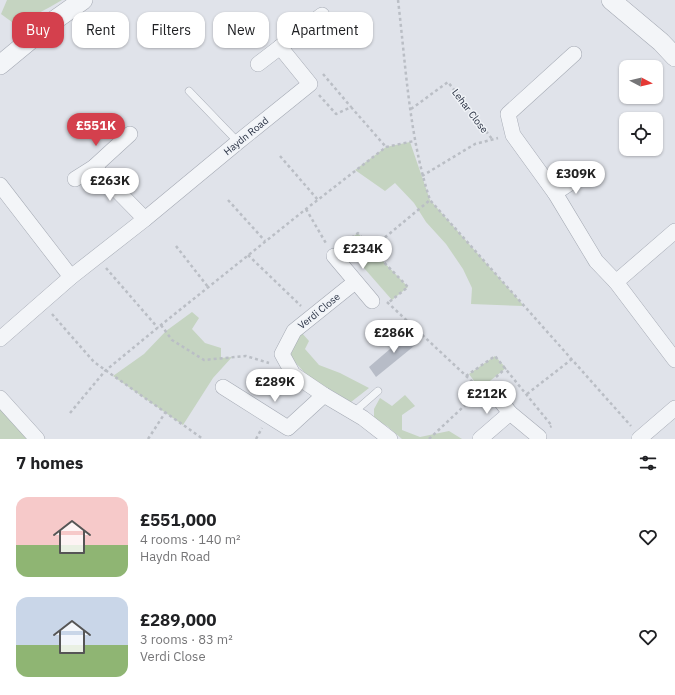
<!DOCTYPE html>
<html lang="en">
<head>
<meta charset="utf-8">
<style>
	body { margin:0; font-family:"IBM Plex Sans",sans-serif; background:#f2f2f2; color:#202124; height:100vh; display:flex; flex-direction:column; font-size:15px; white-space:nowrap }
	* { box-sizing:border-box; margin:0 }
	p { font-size:13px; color:#757577 }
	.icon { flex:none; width:22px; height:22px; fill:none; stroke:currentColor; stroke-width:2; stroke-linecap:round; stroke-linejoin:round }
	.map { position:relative; height:439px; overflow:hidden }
	.panel { display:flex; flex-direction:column; background:#fff; flex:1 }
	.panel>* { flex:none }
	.banner { position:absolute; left:12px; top:12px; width:400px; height:36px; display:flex; gap:8px }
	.needle { width:26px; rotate:97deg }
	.tools { position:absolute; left:619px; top:60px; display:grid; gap:8px }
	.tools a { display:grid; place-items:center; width:44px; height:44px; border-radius:8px; background:#fff; box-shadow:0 1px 3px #0004; font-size:20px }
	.price { position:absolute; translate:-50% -34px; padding:0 9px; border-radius:14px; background:#fff; color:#222; font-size:13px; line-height:26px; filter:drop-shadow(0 1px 2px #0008) }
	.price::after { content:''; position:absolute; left:50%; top:24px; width:12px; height:9px; margin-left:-6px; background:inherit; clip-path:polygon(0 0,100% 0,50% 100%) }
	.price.current { background:#d4404d; color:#fff }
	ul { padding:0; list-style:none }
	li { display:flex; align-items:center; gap:12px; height:100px; padding:0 16px }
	li span { display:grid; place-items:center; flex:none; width:112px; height:80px; border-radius:12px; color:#555 }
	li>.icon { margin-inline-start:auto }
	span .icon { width:48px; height:48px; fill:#fffc; stroke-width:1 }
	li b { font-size:17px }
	h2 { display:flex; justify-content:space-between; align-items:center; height:48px; padding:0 16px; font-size:17px }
	.tag { padding:0 14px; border-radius:12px; background:#fff; box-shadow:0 1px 3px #0004; font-size:14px; line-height:36px }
	.tag.current { background:#d4404d; color:#fff }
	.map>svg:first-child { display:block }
</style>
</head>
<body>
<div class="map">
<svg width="675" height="439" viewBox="0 0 675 439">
	<rect width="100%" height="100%" fill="#e0e3ea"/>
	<g fill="#c5d4c1">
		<path d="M7,0H62L50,7L16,25L1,14Z"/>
		<path d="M410,142L430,200L524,306L471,304L472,288L463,269L446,244L426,222L414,203L395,183L385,191L355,170L386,147Z"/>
		<path d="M358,233L371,249L408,287L392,300L343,244Z"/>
		<path d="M192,312L199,318L192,329L205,343L221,348V358L232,357L213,378L183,425L113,376L144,354L166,331Z"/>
		<path d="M301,332L309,341L305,349L319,365L340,373L369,388L351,402L308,376L290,357L296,339Z"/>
		<path d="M495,356L506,368L480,389L469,374Z"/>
		<path d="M405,395L415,406L402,415V430L420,437L449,431L462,439H402L387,426L374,420V409L380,398L392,406Z"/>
		<path d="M0,405L39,439H0Z"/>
	</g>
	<path fill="#b7bcc7" d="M411,331L419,342L376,377L369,367Z"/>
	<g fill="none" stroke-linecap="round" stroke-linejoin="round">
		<g stroke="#a5aab4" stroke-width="8">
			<g id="service">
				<path d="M189,91L238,142"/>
				<path d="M354,412L378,391"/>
			</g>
		</g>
		<g stroke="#a5aab4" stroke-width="16">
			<g id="minor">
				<path d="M574,54L508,114L513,135L555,193L596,261L616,282L675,360"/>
				<path d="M258,64L322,15"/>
				<path d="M94,167L145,219"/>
				<path d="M75,179L94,167L130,134"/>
				<path d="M0,185L71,277"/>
				<path d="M555,193L582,175"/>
				<path d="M334,256L372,301"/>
				<path d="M355,282L294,331L282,354L293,374L324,395L363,418L390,439"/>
				<path d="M616,282L675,231"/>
				<path d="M0,339L71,277L145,219L238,142L310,84L280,47"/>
				<path d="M223,387L288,428L324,395"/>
				<path d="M0,398L37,439"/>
				<path d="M510,413L539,437"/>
				<path d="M480,439L510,413L493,391"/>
				<path d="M639,439L675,408"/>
			</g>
		</g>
		<g stroke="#a5aab4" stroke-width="20">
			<g id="tertiary">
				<path d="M611,0L661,42L675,57"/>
				<path d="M0,65L52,22L83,0"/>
			</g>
		</g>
		<g stroke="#babec5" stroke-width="2.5" stroke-dasharray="3 3" stroke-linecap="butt">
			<path d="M398,0C406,67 409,136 430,200L631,426"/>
			<path d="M323,74L351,107"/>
			<path d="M319,95L336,114L351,107L386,147"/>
			<path d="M411,109L448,82L492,139"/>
			<path d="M280,156L318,200"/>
			<path d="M422,176L475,144L498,138"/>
			<path d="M228,200L265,241"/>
			<path d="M306,209L327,245"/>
			<path d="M342,245L358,233L371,249L408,287L388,303"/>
			<path d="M176,246L208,287"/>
			<path d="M371,249L430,200"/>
			<path d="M248,255L301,306"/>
			<path d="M106,268L158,328"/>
			<path d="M387,302L478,387"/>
			<path d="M52,314L94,362L203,439"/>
			<path d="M161,325L172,340L204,360L246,356L269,363"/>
			<path d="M466,376L495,356L552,426L550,427"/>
			<path d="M496,377L506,368"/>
			<path d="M527,394L572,359"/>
			<path d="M70,413L105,371L161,325L306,209L386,147L414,141"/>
			<path d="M148,439L165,413"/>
			<path d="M256,439L262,428"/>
			<path d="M429,439L479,392"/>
		</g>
		<use href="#service" stroke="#f3f5f8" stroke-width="7"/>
		<use href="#minor" stroke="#f3f5f8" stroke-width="15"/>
		<use href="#tertiary" stroke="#f3f5f8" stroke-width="19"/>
	</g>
	<g text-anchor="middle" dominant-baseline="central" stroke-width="3" stroke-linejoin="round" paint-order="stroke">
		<g font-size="10" fill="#283042" stroke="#f0f3f7">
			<text transform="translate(470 111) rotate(53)">Lehar Close</text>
			<text transform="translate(246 136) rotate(-39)">Haydn Road</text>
			<text transform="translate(319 311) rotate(-39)">Verdi Close</text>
		</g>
	</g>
</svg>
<div class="tools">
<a><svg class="needle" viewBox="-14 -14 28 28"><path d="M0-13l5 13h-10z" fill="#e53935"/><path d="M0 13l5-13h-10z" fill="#757577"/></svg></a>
<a><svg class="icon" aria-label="locate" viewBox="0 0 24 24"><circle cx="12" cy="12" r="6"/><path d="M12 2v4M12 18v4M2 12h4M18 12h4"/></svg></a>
</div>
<b class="price current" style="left:96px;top:147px">£551K</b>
<b class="price" style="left:576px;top:195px">£309K</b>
<b class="price" style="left:110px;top:202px">£263K</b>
<b class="price" style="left:363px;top:270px">£234K</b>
<b class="price" style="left:394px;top:354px">£286K</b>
<b class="price" style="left:275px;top:403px">£289K</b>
<b class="price" style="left:487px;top:415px">£212K</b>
<div class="banner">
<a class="tag current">Buy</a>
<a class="tag">Rent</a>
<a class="tag">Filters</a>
<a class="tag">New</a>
<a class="tag">Apartment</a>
</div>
</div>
<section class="panel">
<h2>7 homes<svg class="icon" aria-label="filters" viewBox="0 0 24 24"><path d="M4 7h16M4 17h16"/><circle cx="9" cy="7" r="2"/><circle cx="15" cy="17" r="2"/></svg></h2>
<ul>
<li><span style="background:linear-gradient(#f6c9c9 60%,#8fb573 0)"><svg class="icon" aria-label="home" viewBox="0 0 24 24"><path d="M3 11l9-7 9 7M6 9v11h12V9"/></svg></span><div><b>£551,000</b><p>4 rooms · 140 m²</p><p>Haydn Road</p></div><svg class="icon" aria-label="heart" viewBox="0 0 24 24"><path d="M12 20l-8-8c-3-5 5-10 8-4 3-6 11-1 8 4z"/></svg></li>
<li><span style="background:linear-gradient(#c9d6e8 60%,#8fb573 0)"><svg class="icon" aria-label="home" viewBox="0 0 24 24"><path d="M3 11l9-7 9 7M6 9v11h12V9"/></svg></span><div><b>£289,000</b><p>3 rooms · 83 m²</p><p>Verdi Close</p></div><svg class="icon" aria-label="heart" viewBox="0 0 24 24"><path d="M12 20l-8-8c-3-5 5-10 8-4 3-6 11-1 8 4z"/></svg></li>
</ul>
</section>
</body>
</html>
